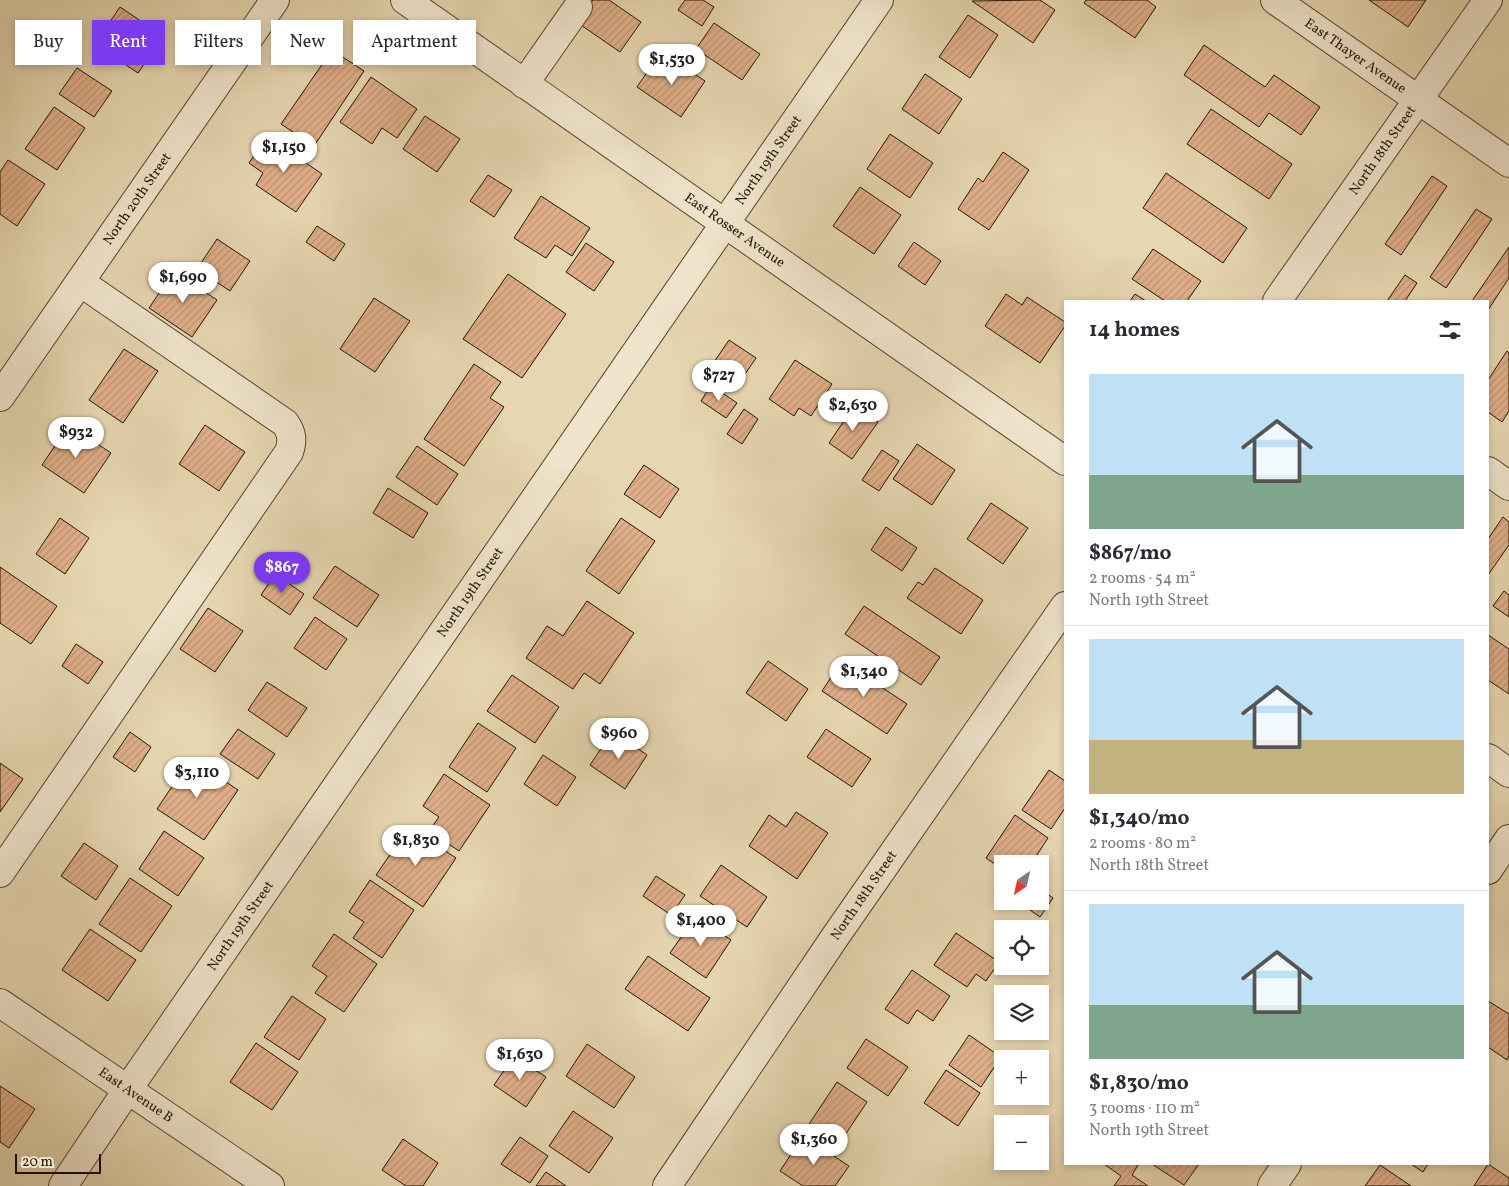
<!DOCTYPE html>
<html lang="en">
<head>
<meta charset="utf-8">
<style>
	body { margin:0; font-family:Vollkorn,serif; background:#f2f2f3; color:#2b2b33; height:100vh; display:flex; flex-direction:column; font-size:19px; white-space:nowrap }
	* { box-sizing:border-box; margin:0 }
	p { font-size:16px; color:#7c7c81 }
	.icon { flex:none; width:28px; height:28px; fill:none; stroke:currentColor; stroke-width:2; stroke-linecap:round; stroke-linejoin:round }
	.map { position:relative; flex:1; overflow:hidden }
	.details { position:absolute; left:1064px; top:300px; width:425px; height:865px; display:flex; flex-direction:column; background:#fff; border-radius:0px; box-shadow:0 2px 8px #0003 }
	.details>* { flex:none }
	.guide { position:absolute; left:15px; top:20px; width:475px; height:45px; display:flex; gap:10px }
	.needle { width:32px; rotate:214deg }
	.buttons { position:absolute; left:994px; top:855px; display:grid; gap:10px }
	.buttons a { display:grid; place-items:center; width:55px; height:55px; border-radius:0px; background:#fff; box-shadow:0 2px 8px #0003; font-size:25px }
	.scale { position:absolute; left:15px; bottom:12px; width:86px; box-sizing:border-box; padding-left:5px; border:2px solid #221404; border-top:0; font-size:14px; line-height:18px; white-space:nowrap; color:#221404; -webkit-text-stroke:4px #efe4cc; paint-order:stroke }
	.price { position:absolute; translate:-50% -42px; padding:0 11px; border-radius:18px; background:#fff; color:#222; font-size:16px; line-height:32px; filter:drop-shadow(0 1px 2px #0008) }
	.price::after { content:''; position:absolute; left:50%; top:30px; width:15px; height:11px; margin-left:-8px; background:inherit; clip-path:polygon(0 0,100% 0,50% 100%) }
	.price.current { background:#7c3aed; color:#fff }
	ul { padding:0; list-style:none }
	li { display:grid; align-content:center; gap:10px; height:265px; padding:0 25px }
	li+li { border-top:1px solid #e1e1e2 }
	li span { display:grid; place-items:center; height:155px; border-radius:0px; color:#555 }
	li>.icon { margin-inline-start:auto }
	span .icon { width:90px; height:90px; fill:#fffc; stroke-width:1 }
	li b { font-size:21px }
	h2 { display:flex; justify-content:space-between; align-items:center; height:60px; padding:0 25px; font-size:21px }
	.tag { padding:0 18px; border-radius:0px; background:#fff; box-shadow:0 2px 8px #0003; font-size:18px; line-height:45px }
	.tag.current { background:#7c3aed; color:#fff }
	.map>svg:first-child { display:block }
</style>
</head>
<body>
<div class="map">
<svg width="1509" height="1186" viewBox="0 0 1509 1186">
	<defs>
		<pattern id="building-hatch" width="6" height="6" patternUnits="userSpaceOnUse" patternTransform="scale(1.25)"><rect width="6" height="6" fill="#e0af89"/><path d="M-1 1l2-2M0 6l6-6M5 7l2-2" fill="none" stroke="#c09675"/></pattern>
	</defs>
	<rect width="100%" height="100%" fill="#e6d6b1"/>
	<filter id="stains"><feTurbulence type="fractalNoise" baseFrequency=".004" numOctaves="4"/><feColorMatrix values="0 0 0 0 .2 0 0 0 0 .09 0 0 0 0 .02 0 0 0 .5 -.17"/></filter>
	<radialGradient id="worn" r=".72"><stop offset=".6" stop-color="#630" stop-opacity="0"/><stop offset="1" stop-color="#630" stop-opacity=".3"/></radialGradient>
	<g fill="url(#building-hatch)" stroke="#221404">
		<path d="M593,0H609L641,22L620,52L578,23Z"/>
		<path d="M685,0H703L714,7L702,26L678,10Z"/>
		<path d="M1040,0L1055,10L1033,43L972,1Z"/>
		<path d="M1086,0H1147L1156,7L1135,38L1084,3Z"/>
		<path d="M1369,0H1426L1408,27Z"/>
		<path d="M120,7L163,36L138,73L95,44Z"/>
		<path d="M968,15L998,35L970,78L939,57Z"/>
		<path d="M714,23L760,54L742,80L696,49Z"/>
		<path d="M1204,45L1265,87L1274,75L1320,107L1301,135L1269,113L1259,127L1184,75Z"/>
		<path d="M332,50L364,71L314,146L281,124Z"/>
		<path d="M675,61L705,81L681,117L637,87L654,62L668,71Z"/>
		<path d="M77,68L112,91L94,117L59,94Z"/>
		<path d="M925,74L962,99L939,134L902,109Z"/>
		<path d="M371,77L417,109L397,138L382,128L372,144L340,122Z"/>
		<path d="M54,107L85,128L57,170L25,149Z"/>
		<path d="M1211,109L1292,164L1269,199L1187,144Z"/>
		<path d="M425,116L460,139L437,172L403,149Z"/>
		<path d="M890,134L933,163L910,198L867,169Z"/>
		<path d="M267,136L322,174L296,212L256,185L263,173L249,163Z"/>
		<path d="M1003,152L1029,170L989,230L958,209L978,178L983,182Z"/>
		<path d="M8,160L45,184L17,226L0,214V172Z"/>
		<path d="M1166,173L1247,228L1223,263L1143,208Z"/>
		<path d="M488,175L512,190L494,217L470,201Z"/>
		<path d="M1432,176L1447,186L1401,255L1385,244Z"/>
		<path d="M860,187L901,215L874,254L833,226Z"/>
		<path d="M541,196L590,228L572,256L555,245L546,258L514,238Z"/>
		<path d="M1476,209L1492,219L1446,288L1430,277Z"/>
		<path d="M317,226L345,244L334,261L306,242Z"/>
		<path d="M217,239L250,261L230,291L197,269Z"/>
		<path d="M914,242L941,261L925,285L898,266Z"/>
		<path d="M586,243L614,262L594,291L566,272Z"/>
		<path d="M1509,247V278L1488,310V301H1472Z"/>
		<path d="M1153,249L1201,281L1187,301H1165L1132,279Z"/>
		<path d="M174,271L217,300L192,337L149,308Z"/>
		<path d="M508,274L566,314L522,378L463,339Z"/>
		<path d="M1405,275L1417,283L1405,301H1387Z"/>
		<path d="M1006,294L1022,305L1027,297L1065,322V326L1040,363L985,326Z"/>
		<path d="M1135,294L1146,301H1130Z"/>
		<path d="M374,298L410,321L375,372L340,349Z"/>
		<path d="M729,340L756,358L735,389L708,371Z"/>
		<path d="M124,349L158,371L123,423L89,400Z"/>
		<path d="M1507,351L1509,353V411L1502,422L1488,412V380Z"/>
		<path d="M795,360L832,384L811,416L799,408L794,416L769,399Z"/>
		<path d="M474,364L501,382L490,398L504,407L464,466L424,439Z"/>
		<path d="M711,385L737,403L726,418L701,401Z"/>
		<path d="M854,406L878,422L852,459L829,443Z"/>
		<path d="M744,409L758,419L742,444L727,434Z"/>
		<path d="M69,425L111,453L84,493L42,465Z"/>
		<path d="M205,425L245,452L219,491L179,464Z"/>
		<path d="M917,444L955,470L932,505L893,479Z"/>
		<path d="M417,446L458,474L437,505L396,477Z"/>
		<path d="M882,450L899,461L879,491L862,480Z"/>
		<path d="M644,465L679,489L660,518L624,494Z"/>
		<path d="M388,488L428,513L413,538L373,513Z"/>
		<path d="M991,503L1028,528L1003,564L967,539Z"/>
		<path d="M1503,517L1509,522V545L1488,575V539Z"/>
		<path d="M60,518L89,538L65,574L36,554Z"/>
		<path d="M621,518L655,541L619,594L586,571Z"/>
		<path d="M886,527L917,548L902,571L871,550Z"/>
		<path d="M335,566L379,595L357,627L313,598Z"/>
		<path d="M0,567L57,606L31,644L0,623Z"/>
		<path d="M935,568L983,600L961,634L907,598L918,582L923,585Z"/>
		<path d="M275,574L304,594L290,615L261,595Z"/>
		<path d="M1504,591L1509,595V617L1493,606Z"/>
		<path d="M587,601L634,633L600,684L584,673L573,689L526,658L547,626L563,636Z"/>
		<path d="M864,606L940,657L921,685L845,634Z"/>
		<path d="M208,608L243,631L215,672L180,649Z"/>
		<path d="M315,617L347,639L326,670L294,648Z"/>
		<path d="M1488,635L1509,649V694L1488,680Z"/>
		<path d="M76,644L103,662L88,684L62,666Z"/>
		<path d="M768,661L808,689L786,721L746,693Z"/>
		<path d="M842,661L907,704L887,734L822,691Z"/>
		<path d="M512,675L559,707L535,743L487,711Z"/>
		<path d="M267,682L307,708L287,737L248,710Z"/>
		<path d="M478,723L516,748L487,792L449,767Z"/>
		<path d="M238,729L275,754L258,779L220,754Z"/>
		<path d="M826,729L871,759L852,787L807,757Z"/>
		<path d="M613,731L647,755L625,789L590,765Z"/>
		<path d="M130,732L151,747L135,772L113,757Z"/>
		<path d="M543,755L576,777L557,806L524,784Z"/>
		<path d="M191,758L238,790L204,840L157,809Z"/>
		<path d="M0,763L23,779L0,812Z"/>
		<path d="M1049,770L1065,781V808L1051,829L1022,810Z"/>
		<path d="M444,774L490,805L459,851L429,831L439,817L423,806Z"/>
		<path d="M796,812L828,833L797,879L749,846L769,815L786,827Z"/>
		<path d="M1015,815L1048,838L1031,864H1002V869L986,858Z"/>
		<path d="M409,827L456,858L423,907L376,875Z"/>
		<path d="M164,831L204,858L178,896L139,869Z"/>
		<path d="M84,843L118,866L96,900L61,876Z"/>
		<path d="M721,865L767,897L747,927L700,896Z"/>
		<path d="M656,876L685,895L671,915L643,896Z"/>
		<path d="M130,878L172,906L141,952L99,924Z"/>
		<path d="M370,880L414,910L382,958L353,938L364,922L349,912Z"/>
		<path d="M1040,889L1053,898L1040,917L1017,901H1040Z"/>
		<path d="M696,916L731,940L706,978L670,953Z"/>
		<path d="M90,929L136,960L108,1001L62,970Z"/>
		<path d="M956,933L999,962L986,981L976,974L967,987L934,965Z"/>
		<path d="M334,934L377,964L344,1012L315,993L327,976L312,966Z"/>
		<path d="M648,956L710,998L688,1031L625,989Z"/>
		<path d="M912,970L950,996L933,1021L917,1010L908,1024L885,1009Z"/>
		<path d="M292,996L326,1019L299,1060L264,1037Z"/>
		<path d="M1488,1001L1509,1014V1056L1507,1060L1488,1047Z"/>
		<path d="M969,1035L1001,1057L981,1087L949,1065Z"/>
		<path d="M866,1039L908,1067L888,1096L847,1068Z"/>
		<path d="M256,1043L298,1072L272,1110L230,1082Z"/>
		<path d="M587,1044L635,1077L614,1108L566,1076Z"/>
		<path d="M514,1056L546,1077L526,1107L494,1085Z"/>
		<path d="M946,1070L980,1093L958,1126L924,1103Z"/>
		<path d="M837,1082L867,1102L837,1147L807,1127Z"/>
		<path d="M0,1086L35,1109L9,1148L0,1142Z"/>
		<path d="M573,1111L613,1138L589,1173L549,1146Z"/>
		<path d="M803,1136L849,1166L835,1186H803L780,1171Z"/>
		<path d="M520,1137L548,1156L530,1183L501,1164Z"/>
		<path d="M403,1139L438,1163L423,1186H406L382,1170Z"/>
		<path d="M1104,1164H1137L1138,1165L1132,1175L1148,1186H1114L1121,1176Z"/>
		<path d="M1152,1164H1199L1184,1185Z"/>
		<path d="M1411,1164H1428L1423,1172Z"/>
		<path d="M1488,1164L1509,1178V1186H1474Z"/>
		<path d="M1380,1165L1411,1186H1365Z"/>
		<path d="M546,1172L566,1186H536Z"/>
	</g>
	<g fill="none" stroke-linecap="round" stroke-linejoin="round">
		<g stroke="#53442f" stroke-width="30">
			<g id="minor">
				<path id="s1" d="M405,0L1065,461"/>
				<path id="s2" d="M1275,0L1509,163"/>
				<path d="M524,84L578,7"/>
				<path id="s3" d="M1277,301L1488,0"/>
				<path id="s4" d="M0,397L275,0"/>
				<path d="M1488,471L1509,486"/>
				<path d="M1488,758L1509,773"/>
				<path d="M1488,870L1509,839"/>
				<path d="M0,873L289,452C293,440 292,433 285,423L80,282"/>
				<path id="s5" d="M0,1003L270,1186"/>
				<path id="s6" d="M63,1186L128,1089L879,0"/>
				<path id="s7" d="M667,1186L835,937L1065,606"/>
				<path d="M1272,1186L1287,1164"/>
			</g>
		</g>
		<use href="#minor" stroke="#efe4cc" stroke-width="28"/>
	</g>
	<g text-anchor="middle" dominant-baseline="central" stroke-width="4" stroke-linejoin="round" paint-order="stroke">
		<g font-size="14" fill="#221404" stroke="#efe4cc">
			<text stroke="none"><textPath href="#s2" startOffset="98">East Thayer Avenue</textPath></text>
			<text stroke="none"><textPath href="#s3" startOffset="184">North 18th Street</textPath></text>
			<text stroke="none"><textPath href="#s6" startOffset="1245">North 19th Street</textPath></text>
			<text stroke="none"><textPath href="#s4" startOffset="241">North 20th Street</textPath></text>
			<text stroke="none"><textPath href="#s1" startOffset="402">East Rosser Avenue</textPath></text>
			<text stroke="none"><textPath href="#s6" startOffset="720">North 19th Street</textPath></text>
			<text stroke="none"><textPath href="#s7" startOffset="351">North 18th Street</textPath></text>
			<text stroke="none"><textPath href="#s6" startOffset="315">North 19th Street</textPath></text>
			<text stroke="none"><textPath href="#s5" startOffset="164">East Avenue B</textPath></text>
		</g>
	</g>
	<rect width="100%" height="100%" filter="url(#stains)"/>
	<rect width="100%" height="100%" fill="url(#worn)"/>
</svg>
<div class="buttons">
<a><svg class="needle" viewBox="-14 -14 28 28"><path d="M0-13l5 13h-10z" fill="#e53935"/><path d="M0 13l5-13h-10z" fill="#7c7c81"/></svg></a>
<a><svg class="icon" aria-label="locate" viewBox="0 0 24 24"><circle cx="12" cy="12" r="6"/><path d="M12 2v4M12 18v4M2 12h4M18 12h4"/></svg></a>
<a><svg class="icon" aria-label="layers" viewBox="0 0 24 24"><path d="M12 4l9 5-9 5-9-5zM3 14l9 5 9-5"/></svg></a>
<a>+</a>
<a>−</a>
</div>
<div class="scale">20 m</div>
<b class="price" style="left:672px;top:86px">$1,530</b>
<b class="price" style="left:284px;top:174px">$1,150</b>
<b class="price" style="left:183px;top:304px">$1,690</b>
<b class="price" style="left:719px;top:402px">$727</b>
<b class="price" style="left:853px;top:432px">$2,630</b>
<b class="price" style="left:76px;top:459px">$932</b>
<b class="price current" style="left:282px;top:594px">$867</b>
<b class="price" style="left:864px;top:698px">$1,340</b>
<b class="price" style="left:619px;top:760px">$960</b>
<b class="price" style="left:197px;top:799px">$3,110</b>
<b class="price" style="left:416px;top:867px">$1,830</b>
<b class="price" style="left:701px;top:947px">$1,400</b>
<b class="price" style="left:520px;top:1081px">$1,630</b>
<b class="price" style="left:814px;top:1166px">$1,360</b>
<div class="guide">
<a class="tag">Buy</a>
<a class="tag current">Rent</a>
<a class="tag">Filters</a>
<a class="tag">New</a>
<a class="tag">Apartment</a>
</div>
<section class="details">
<h2>14 homes<svg class="icon" aria-label="filters" viewBox="0 0 24 24"><path d="M4 7h16M4 17h16"/><circle cx="9" cy="7" r="2"/><circle cx="15" cy="17" r="2"/></svg></h2>
<ul>
<li><span style="background:linear-gradient(#bfe0f5 65%,#7fa58c 0)"><svg class="icon" aria-label="home" viewBox="0 0 24 24"><path d="M3 11l9-7 9 7M6 9v11h12V9"/></svg></span><div><b>$867/mo</b><p>2 rooms · 54 m²</p><p>North 19th Street</p></div></li>
<li><span style="background:linear-gradient(#bfe0f5 65%,#c2b280 0)"><svg class="icon" aria-label="home" viewBox="0 0 24 24"><path d="M3 11l9-7 9 7M6 9v11h12V9"/></svg></span><div><b>$1,340/mo</b><p>2 rooms · 80 m²</p><p>North 18th Street</p></div></li>
<li><span style="background:linear-gradient(#bfe0f5 65%,#7fa58c 0)"><svg class="icon" aria-label="home" viewBox="0 0 24 24"><path d="M3 11l9-7 9 7M6 9v11h12V9"/></svg></span><div><b>$1,830/mo</b><p>3 rooms · 110 m²</p><p>North 19th Street</p></div></li>
</ul>
</section>
</div>
</body>
</html>
